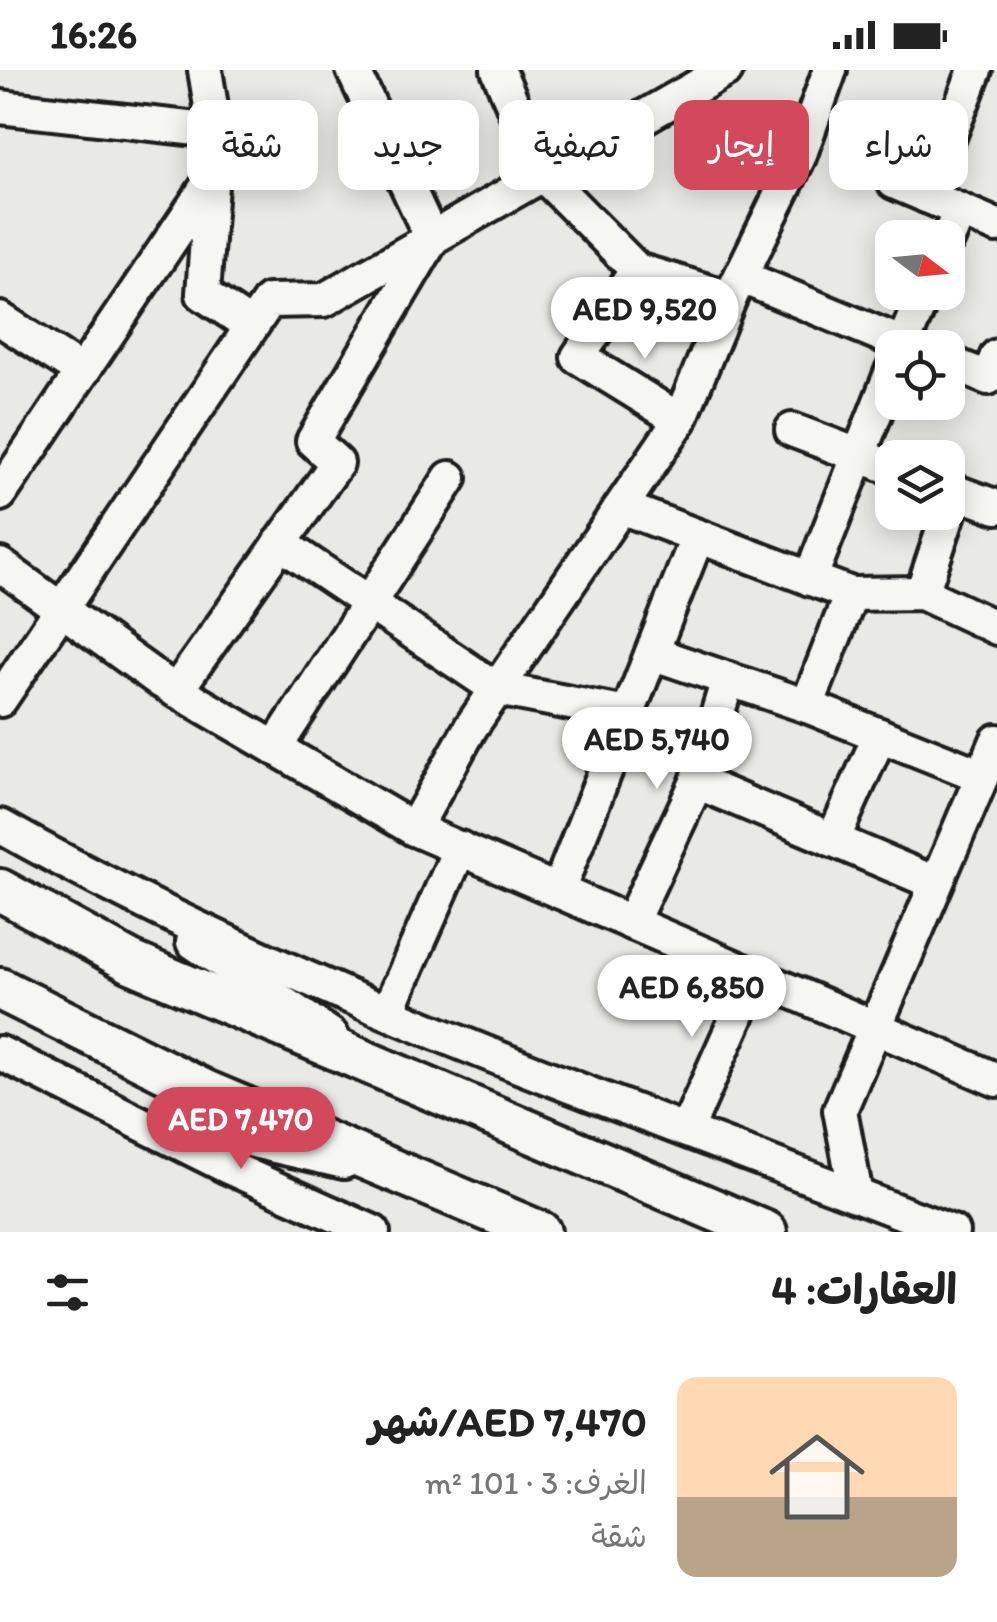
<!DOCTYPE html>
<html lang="ar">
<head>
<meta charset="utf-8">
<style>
	body { margin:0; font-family:Itim,"Playpen Sans Arabic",sans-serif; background:#f6f6f6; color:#222; direction:rtl; height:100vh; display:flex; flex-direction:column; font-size:38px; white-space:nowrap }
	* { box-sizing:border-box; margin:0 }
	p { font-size:32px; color:#767676 }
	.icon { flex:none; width:55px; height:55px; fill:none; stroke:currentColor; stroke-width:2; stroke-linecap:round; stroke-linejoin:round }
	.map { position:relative; height:1162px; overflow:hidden; direction:ltr }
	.panel { display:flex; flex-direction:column; background:#fff; flex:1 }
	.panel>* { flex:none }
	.guide { position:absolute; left:30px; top:30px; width:938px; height:90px; direction:rtl; display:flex; gap:20px }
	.needle { width:65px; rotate:106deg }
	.controls { position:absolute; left:875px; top:150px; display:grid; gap:20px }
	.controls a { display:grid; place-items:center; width:90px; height:90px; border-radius:20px; background:#fff; box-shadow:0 5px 25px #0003; font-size:50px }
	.price { position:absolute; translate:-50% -85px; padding:0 22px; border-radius:35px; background:#fff; color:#222; font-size:32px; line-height:65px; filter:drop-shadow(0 2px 5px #0008) }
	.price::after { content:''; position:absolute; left:50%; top:60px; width:30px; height:22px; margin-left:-15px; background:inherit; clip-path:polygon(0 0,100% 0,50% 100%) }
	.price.selected { background:#d1495b; color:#fff }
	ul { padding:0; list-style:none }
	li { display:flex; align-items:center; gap:30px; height:250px; padding:0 40px }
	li+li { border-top:2px solid #e0e0e0 }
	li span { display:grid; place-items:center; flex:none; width:280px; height:200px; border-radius:20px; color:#555 }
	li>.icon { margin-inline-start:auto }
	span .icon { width:120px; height:120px; fill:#fffc; stroke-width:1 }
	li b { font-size:42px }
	h2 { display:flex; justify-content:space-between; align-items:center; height:120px; padding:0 40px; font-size:42px }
	.tag { padding:0 35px; border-radius:20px; background:#fff; box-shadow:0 5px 25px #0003; font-size:35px; line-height:90px }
	.tag.selected { background:#d1495b; color:#fff }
	.status { display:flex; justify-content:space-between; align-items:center; height:70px; padding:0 50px; background:#fff; direction:ltr }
	.status svg { height:28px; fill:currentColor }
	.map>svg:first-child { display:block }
</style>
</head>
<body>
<div class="status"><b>16:26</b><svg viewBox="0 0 49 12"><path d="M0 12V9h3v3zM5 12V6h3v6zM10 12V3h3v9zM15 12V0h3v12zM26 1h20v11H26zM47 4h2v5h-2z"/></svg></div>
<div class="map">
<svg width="997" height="1162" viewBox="0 0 997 1162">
	<rect width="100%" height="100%" fill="#e9e9e5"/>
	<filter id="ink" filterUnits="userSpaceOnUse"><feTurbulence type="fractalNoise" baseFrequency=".01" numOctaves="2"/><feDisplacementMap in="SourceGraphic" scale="20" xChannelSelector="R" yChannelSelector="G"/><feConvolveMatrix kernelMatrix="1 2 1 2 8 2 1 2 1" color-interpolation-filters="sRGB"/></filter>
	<g filter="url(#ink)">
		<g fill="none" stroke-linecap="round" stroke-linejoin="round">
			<g stroke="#1c1c1c" stroke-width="40">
				<g id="minor">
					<path d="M205,0L215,61L203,224L251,256"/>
					<path d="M498,0L543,105L637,200L730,228"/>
					<path d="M0,37L215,61"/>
					<path d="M894,112L997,156"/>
					<path d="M926,126L975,0"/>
					<path d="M948,169L960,140"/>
					<path d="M637,200L578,287L680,350"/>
					<path d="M742,207L913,278"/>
					<path d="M0,249L82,302"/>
					<path d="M901,278L925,222"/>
					<path d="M948,292L988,308L997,286"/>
					<path d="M792,360L892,398"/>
					<path d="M948,419L997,437"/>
					<path d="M0,424L212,109"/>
					<path d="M621,437L851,524L922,523L997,558"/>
					<path d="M280,473L497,619L627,644"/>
					<path d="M0,495L162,612L414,759L997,1010"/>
					<path d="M810,509L892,301"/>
					<path d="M922,523L956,422"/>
					<path d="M652,583L807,636L982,706"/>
					<path d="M176,621L337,393L313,371L432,169L353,0"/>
					<path d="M0,630L269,231L324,230L726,0"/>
					<path d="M807,636L851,524"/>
					<path d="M275,678L450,408"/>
					<path d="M697,712L935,813"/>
					<path d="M0,756C299,925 632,1038 952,1162"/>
					<path d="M414,759L471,657L680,350L730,228L799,87L830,0"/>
					<path d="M833,770L880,665"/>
					<path d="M558,821L697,468"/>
					<path d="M631,853L697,712L728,609"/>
					<path d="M193,872L331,965"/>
					<path d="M388,941L460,778"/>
					<path d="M0,983L228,1097L373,1162"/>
					<path d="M168,1051L344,1092"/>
					<path d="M687,1059L755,906"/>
					<path d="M856,1125L840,1040L997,671"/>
				</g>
			</g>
			<g stroke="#1c1c1c" stroke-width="48">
				<g id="major">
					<path d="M0,820L131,892L766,1162"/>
					<path d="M0,919L205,1021L540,1162"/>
				</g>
			</g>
			<use href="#minor" stroke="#f6f6f2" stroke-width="32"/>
			<use href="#major" stroke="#f6f6f2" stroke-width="40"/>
		</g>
	</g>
</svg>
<div class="controls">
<a><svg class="needle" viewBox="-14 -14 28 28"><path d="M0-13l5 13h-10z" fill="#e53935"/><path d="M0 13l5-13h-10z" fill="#767676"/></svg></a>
<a><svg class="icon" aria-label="locate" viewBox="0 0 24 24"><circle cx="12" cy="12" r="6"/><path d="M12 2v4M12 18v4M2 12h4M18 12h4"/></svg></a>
<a><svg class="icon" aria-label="layers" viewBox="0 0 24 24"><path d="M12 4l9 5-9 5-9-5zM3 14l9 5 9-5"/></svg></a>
</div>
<b class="price" style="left:645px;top:292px">AED 9,520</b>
<b class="price" style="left:657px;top:722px">AED 5,740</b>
<b class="price" style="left:692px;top:970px">AED 6,850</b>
<b class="price selected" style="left:241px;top:1102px">AED 7,470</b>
<div class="guide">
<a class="tag">شراء</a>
<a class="tag selected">إيجار</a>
<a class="tag">تصفية</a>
<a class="tag">جديد</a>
<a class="tag">شقة</a>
</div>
</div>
<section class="panel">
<h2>العقارات: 4<svg class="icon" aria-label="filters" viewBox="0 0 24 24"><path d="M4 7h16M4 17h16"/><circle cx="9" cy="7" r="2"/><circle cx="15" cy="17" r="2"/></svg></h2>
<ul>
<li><span style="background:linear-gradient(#ffd9b3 60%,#b9a48a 0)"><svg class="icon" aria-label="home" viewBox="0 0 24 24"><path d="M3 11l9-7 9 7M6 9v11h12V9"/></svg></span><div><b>AED 7,470/شهر</b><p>الغرف: 3 · 101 m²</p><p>شقة</p></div></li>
</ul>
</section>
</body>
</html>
